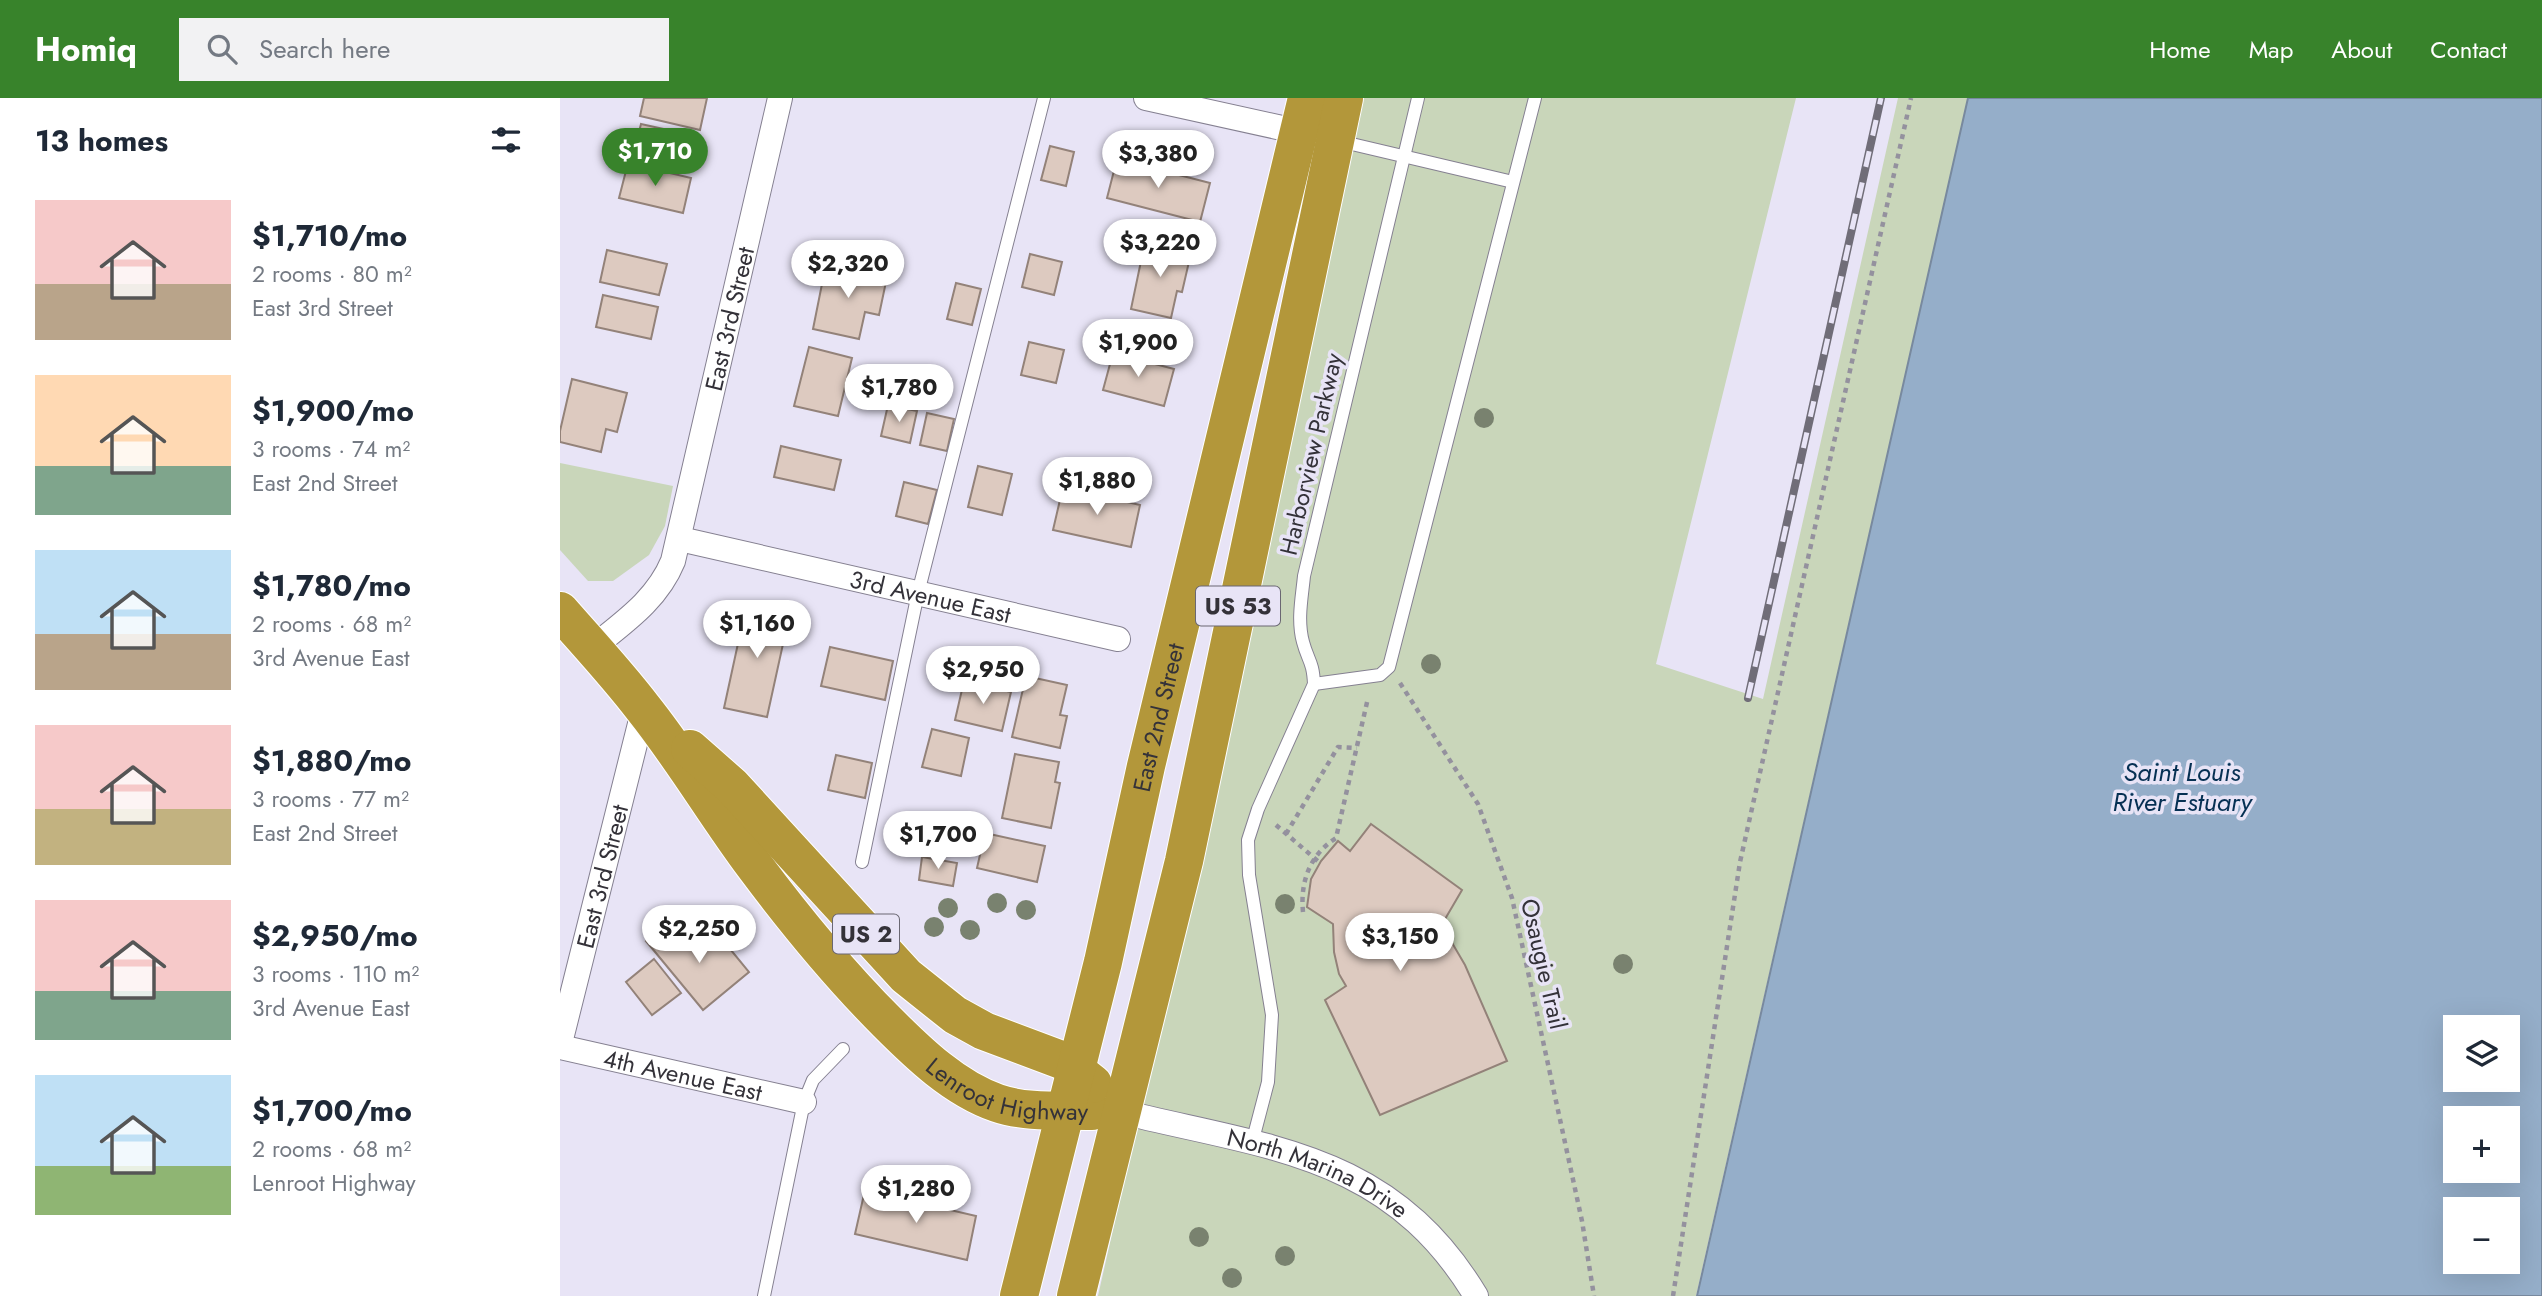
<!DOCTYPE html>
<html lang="en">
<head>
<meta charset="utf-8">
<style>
	body { margin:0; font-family:Jost,sans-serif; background:#f2f2f3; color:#1f2937; height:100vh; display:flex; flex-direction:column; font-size:26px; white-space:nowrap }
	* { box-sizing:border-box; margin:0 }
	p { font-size:23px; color:#747a83 }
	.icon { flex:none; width:38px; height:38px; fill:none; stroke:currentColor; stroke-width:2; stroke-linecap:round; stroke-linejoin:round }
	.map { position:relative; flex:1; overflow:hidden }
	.sheet { display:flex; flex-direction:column; background:#fff; width:560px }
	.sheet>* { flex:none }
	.tools { position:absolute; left:1883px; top:917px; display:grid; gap:14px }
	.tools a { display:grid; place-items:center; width:77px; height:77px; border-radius:0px; background:#fff; box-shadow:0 7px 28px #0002; font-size:35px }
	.price { position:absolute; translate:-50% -60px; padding:0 16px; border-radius:24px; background:#fff; color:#222; font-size:23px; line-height:46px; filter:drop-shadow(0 2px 4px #0008) }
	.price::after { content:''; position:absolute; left:50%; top:42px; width:21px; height:16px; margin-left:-10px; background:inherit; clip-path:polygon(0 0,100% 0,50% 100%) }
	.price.active { background:#38832b; color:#fff }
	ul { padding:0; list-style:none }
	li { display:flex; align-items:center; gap:21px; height:175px; padding:0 35px }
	li span { display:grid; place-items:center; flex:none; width:196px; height:140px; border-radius:0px; color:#555 }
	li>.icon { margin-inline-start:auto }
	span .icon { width:84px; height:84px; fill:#fffc; stroke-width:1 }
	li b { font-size:30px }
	h2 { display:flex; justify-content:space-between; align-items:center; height:84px; padding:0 35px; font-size:30px }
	header { display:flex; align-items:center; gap:42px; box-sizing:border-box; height:98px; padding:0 35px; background:#38832b; color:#fff }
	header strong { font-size:33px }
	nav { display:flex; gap:38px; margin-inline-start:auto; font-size:24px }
	.search { width:490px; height:63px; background:#f2f2f3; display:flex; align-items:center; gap:18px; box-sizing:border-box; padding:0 24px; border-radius:0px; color:#747a83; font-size:26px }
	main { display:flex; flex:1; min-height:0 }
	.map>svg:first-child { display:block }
</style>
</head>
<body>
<header>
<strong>Homiq</strong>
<div class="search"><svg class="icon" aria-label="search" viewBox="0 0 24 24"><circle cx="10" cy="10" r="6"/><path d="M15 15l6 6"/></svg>Search here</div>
<nav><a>Home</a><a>Map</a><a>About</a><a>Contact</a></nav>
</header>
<main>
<section class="sheet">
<h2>13 homes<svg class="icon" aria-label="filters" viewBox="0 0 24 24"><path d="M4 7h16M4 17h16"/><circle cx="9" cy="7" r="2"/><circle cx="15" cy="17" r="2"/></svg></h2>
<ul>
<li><span style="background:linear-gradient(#f6c9c9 60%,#b9a48a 0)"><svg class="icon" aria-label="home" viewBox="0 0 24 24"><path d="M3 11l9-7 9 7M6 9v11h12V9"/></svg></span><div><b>$1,710/mo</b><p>2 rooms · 80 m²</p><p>East 3rd Street</p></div></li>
<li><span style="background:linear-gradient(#ffd9b3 65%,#7fa58c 0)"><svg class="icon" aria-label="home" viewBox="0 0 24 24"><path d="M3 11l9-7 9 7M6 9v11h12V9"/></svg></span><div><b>$1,900/mo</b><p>3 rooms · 74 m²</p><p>East 2nd Street</p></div></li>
<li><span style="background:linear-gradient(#bfe0f5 60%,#b9a48a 0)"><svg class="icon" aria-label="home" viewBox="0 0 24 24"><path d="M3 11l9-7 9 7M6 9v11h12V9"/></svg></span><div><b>$1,780/mo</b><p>2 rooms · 68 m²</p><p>3rd Avenue East</p></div></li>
<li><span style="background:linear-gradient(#f6c9c9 60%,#c2b280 0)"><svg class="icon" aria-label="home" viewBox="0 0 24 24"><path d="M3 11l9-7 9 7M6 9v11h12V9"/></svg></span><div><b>$1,880/mo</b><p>3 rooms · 77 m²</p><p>East 2nd Street</p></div></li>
<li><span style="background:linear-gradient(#f6c9c9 65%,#7fa58c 0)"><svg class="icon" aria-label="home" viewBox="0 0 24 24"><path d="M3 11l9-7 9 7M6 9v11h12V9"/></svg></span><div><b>$2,950/mo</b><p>3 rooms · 110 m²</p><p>3rd Avenue East</p></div></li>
<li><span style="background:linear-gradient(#bfe0f5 65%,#8fb573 0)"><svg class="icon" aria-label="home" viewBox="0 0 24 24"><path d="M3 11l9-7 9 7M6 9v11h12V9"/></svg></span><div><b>$1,700/mo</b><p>2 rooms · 68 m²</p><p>Lenroot Highway</p></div></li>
</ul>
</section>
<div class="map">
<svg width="1982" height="1198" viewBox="0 0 1982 1198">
	<rect width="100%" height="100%" fill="#e8e4f6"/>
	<g fill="#c9d6ba">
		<path d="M801,0H1236L1096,566L1203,601L1338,0H1408L1136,1198H538L598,932Z"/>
		<path d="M0,365L113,388L105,428L89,457L53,483H28L0,452Z"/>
	</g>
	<path fill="#95aec9" stroke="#78899e" stroke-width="2" fill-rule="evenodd" d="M1408,0H1982V1198H1137ZM1895,929H1948V982H1895ZM1895,1020H1948V1073H1895ZM1895,1111H1948V1164H1895Z"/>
	<g fill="#ddcac0" stroke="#938279" stroke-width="2">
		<path d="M84,0H147L140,32L80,18Z"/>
		<path d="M81,26L140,39L134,68L74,54Z"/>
		<path d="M490,48L514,54L506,88L481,82Z"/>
		<path d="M557,61L650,85L640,124L547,100Z"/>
		<path d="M68,65L131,80L123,115L59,100Z"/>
		<path d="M585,144L631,155L622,194L617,193L611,220L571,211Z"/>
		<path d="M47,152L107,166L99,197L40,184Z"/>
		<path d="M470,156L502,164L494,197L462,189Z"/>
		<path d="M266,166L327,179L319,217L305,214L299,241L253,231Z"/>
		<path d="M396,185L421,191L412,227L387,221Z"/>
		<path d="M43,197L98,209L91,241L36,229Z"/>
		<path d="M469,244L504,252L496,285L461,277Z"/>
		<path d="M249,249L292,260L278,318L234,308Z"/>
		<path d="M553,255L614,271L604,308L543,292Z"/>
		<path d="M12,281L67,295L57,334L46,331L41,354L0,344V333Z"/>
		<path d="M328,307L357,313L350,345L321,338Z"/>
		<path d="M367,315L394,321L387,353L360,347Z"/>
		<path d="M221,348L281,362L274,392L214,379Z"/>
		<path d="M418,368L452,376L442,417L408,409Z"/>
		<path d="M344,384L377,392L368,426L336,418Z"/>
		<path d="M503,389L580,407L571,449L493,432Z"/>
		<path d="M187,504L230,514L207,619L164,610Z"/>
		<path d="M270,549L333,563L325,602L261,588Z"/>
		<path d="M466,578L507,587L500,617L507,618L500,650L452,639Z"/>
		<path d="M404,583L451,594L442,633L395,622Z"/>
		<path d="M372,631L409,640L401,678L362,669Z"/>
		<path d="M455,656L499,664L495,684L500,685L491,730L442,720Z"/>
		<path d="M276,657L312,665L305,700L268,692Z"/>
		<path d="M811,726L902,792L874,840L880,849L891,843L905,867L947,963L820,1017L765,902L786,888L779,876L774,854L773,826L747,809L751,781L761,763L778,743L790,753Z"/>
		<path d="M425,735L485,748L477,784L417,770Z"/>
		<path d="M362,759L397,765L393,788L359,782Z"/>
		<path d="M103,828L121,848L143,830L160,851L166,846L189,874L143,912L86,843Z"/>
		<path d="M94,861L121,895L92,917L66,884Z"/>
		<path d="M305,1092L416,1118L407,1162L295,1136Z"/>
	</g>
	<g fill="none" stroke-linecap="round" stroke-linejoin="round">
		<g stroke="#858091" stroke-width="14">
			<g id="lane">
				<path d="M779,43L953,84"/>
				<path d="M754,586L820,577L829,569L975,0"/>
				<path d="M302,764L358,495L484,0"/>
				<path d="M692,1045L708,984L712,917L689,777L688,742L698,711L754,586C753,563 748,563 743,544C737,522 742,499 744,478L858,0"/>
				<path d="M204,1198L244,1004L253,982L283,951"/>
			</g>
		</g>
		<g stroke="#858091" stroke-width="26">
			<g id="street">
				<path d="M586,0L740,34"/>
				<path id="s1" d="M120,441L558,541"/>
				<path id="s2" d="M32,550C64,524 97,502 113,463L220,0"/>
				<path id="s3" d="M0,945L84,610"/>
				<path id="s4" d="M0,949L244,1004"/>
				<path id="s5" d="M562,1014C708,1050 830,1055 916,1198"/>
			</g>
		</g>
		<g stroke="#fff" stroke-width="40">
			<g id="highway">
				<path id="s6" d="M0,513C28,545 57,576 83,610C123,660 155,715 193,766C234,821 278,875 327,924C358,955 394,990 437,1005C466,1015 501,1012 532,1013"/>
				<path d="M130,651L172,688L346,878L395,917L424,933L504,963L533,986"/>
				<path id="s7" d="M459,1198L543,864L586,668L747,0"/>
				<path d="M516,1198L624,763L784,0"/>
			</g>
		</g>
		<g stroke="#94919e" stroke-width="4.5" stroke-dasharray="5 5" stroke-linecap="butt">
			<path d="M840,585L918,706L952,800L1022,1123L1034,1198"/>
			<path d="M716,727L760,765"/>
			<path d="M726,736L778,649L797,650"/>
			<path d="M743,814C740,783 750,757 776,740L808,600"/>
			<path d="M1113,1198L1180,764L1351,0"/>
		</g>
		<use href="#lane" stroke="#fff" stroke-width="12"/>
		<use href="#street" stroke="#fff" stroke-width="24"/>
		<use href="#highway" stroke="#b3973a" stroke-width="38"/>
		<g stroke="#706d78" stroke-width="8">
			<path id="rail" d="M1188,600L1321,0"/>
		</g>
		<use href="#rail" stroke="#e8e4f6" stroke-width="5" stroke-dasharray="16" stroke-linecap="butt"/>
	</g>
	<g fill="#79826f">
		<circle cx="924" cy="320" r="10"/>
		<circle cx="871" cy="566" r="10"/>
		<circle cx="437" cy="805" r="10"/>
		<circle cx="725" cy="806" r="10"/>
		<circle cx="388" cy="810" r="10"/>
		<circle cx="466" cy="812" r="10"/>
		<circle cx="374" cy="829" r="10"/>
		<circle cx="410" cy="832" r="10"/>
		<circle cx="1063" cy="866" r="10"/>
		<circle cx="639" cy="1139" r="10"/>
		<circle cx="725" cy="1158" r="10"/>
		<circle cx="672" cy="1180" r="10"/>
	</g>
	<g text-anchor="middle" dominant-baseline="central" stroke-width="7" stroke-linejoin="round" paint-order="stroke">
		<g fill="#e8e4f6" stroke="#6a6772" stroke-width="2">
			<rect x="636" y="488.5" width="84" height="39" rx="5"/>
			<rect x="273" y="816.5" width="66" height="39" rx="5"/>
		</g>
		<g font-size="23" font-weight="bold" fill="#343239">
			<text x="678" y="508">US 53</text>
			<text x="306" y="836">US 2</text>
		</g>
		<g font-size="24" fill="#343239" stroke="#e8e4f6">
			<text stroke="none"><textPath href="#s2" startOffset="369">East 3rd Street</textPath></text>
			<text transform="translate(751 356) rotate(-77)">Harborview Parkway</text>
			<text stroke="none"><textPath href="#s1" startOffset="257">3rd Avenue East</textPath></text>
			<text stroke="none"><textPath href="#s7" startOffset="595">East 2nd Street</textPath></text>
			<text stroke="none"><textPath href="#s3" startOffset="172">East 3rd Street</textPath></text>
			<text transform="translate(984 866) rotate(77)">Osaugie Trail</text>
			<text stroke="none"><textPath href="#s4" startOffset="126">4th Avenue East</textPath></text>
			<text stroke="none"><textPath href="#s6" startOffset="670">Lenroot Highway</textPath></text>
			<text stroke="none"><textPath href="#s5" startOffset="206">North Marina Drive</textPath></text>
		</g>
		<g font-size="26" font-style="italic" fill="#063053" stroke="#e8e4f6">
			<text x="1622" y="674">Saint Louis<tspan x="1622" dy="30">River Estuary</tspan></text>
		</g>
	</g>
</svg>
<div class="tools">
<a><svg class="icon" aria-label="layers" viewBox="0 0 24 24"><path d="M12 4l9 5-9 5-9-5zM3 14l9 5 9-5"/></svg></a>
<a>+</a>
<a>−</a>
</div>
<b class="price active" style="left:95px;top:90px">$1,710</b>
<b class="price" style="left:598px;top:92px">$3,380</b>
<b class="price" style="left:600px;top:181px">$3,220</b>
<b class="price" style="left:288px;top:202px">$2,320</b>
<b class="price" style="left:578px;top:281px">$1,900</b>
<b class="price" style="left:339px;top:326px">$1,780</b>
<b class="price" style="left:537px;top:419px">$1,880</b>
<b class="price" style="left:197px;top:562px">$1,160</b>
<b class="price" style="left:423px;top:608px">$2,950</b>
<b class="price" style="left:378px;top:773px">$1,700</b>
<b class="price" style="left:139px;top:867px">$2,250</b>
<b class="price" style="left:840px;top:875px">$3,150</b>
<b class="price" style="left:356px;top:1127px">$1,280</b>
</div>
</main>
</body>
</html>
